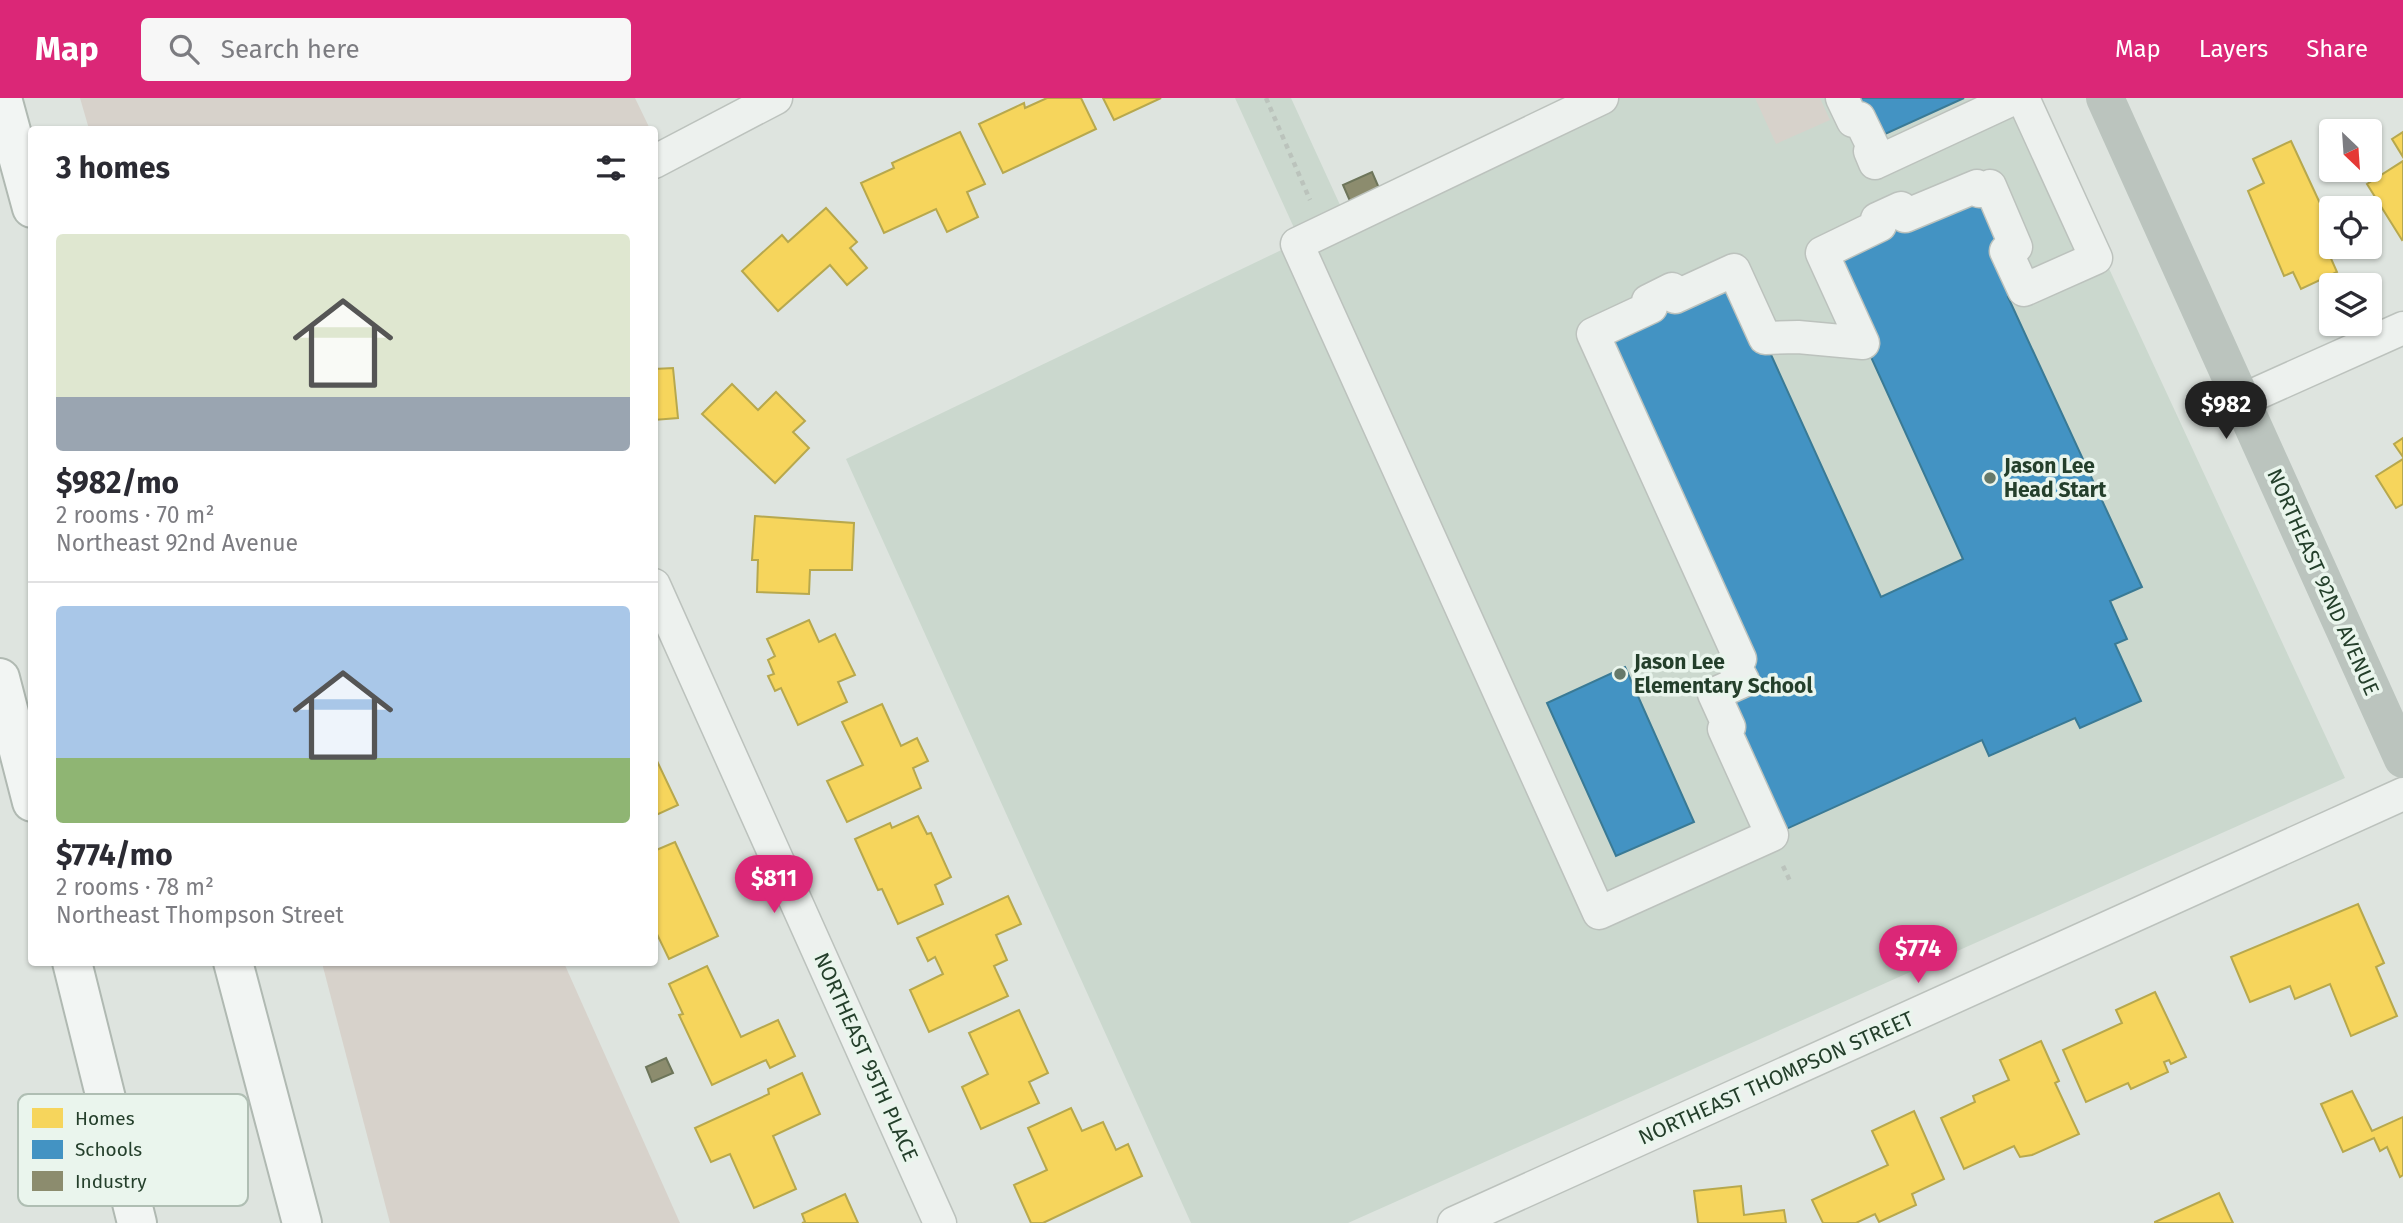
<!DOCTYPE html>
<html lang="en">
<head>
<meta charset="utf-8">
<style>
	body { margin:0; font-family:"Fira Sans",sans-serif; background:#f7f7f7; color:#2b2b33; height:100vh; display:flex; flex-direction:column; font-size:26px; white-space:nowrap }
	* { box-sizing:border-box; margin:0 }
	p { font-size:23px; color:#7c7c81 }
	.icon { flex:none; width:38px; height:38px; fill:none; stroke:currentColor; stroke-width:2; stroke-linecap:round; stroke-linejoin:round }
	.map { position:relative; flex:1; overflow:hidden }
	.sheet { position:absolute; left:28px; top:28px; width:630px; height:840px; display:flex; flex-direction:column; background:#fff; border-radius:7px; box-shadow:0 2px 5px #0004 }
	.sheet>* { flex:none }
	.needle { width:46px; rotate:155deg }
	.controls { position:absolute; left:2319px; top:21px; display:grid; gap:14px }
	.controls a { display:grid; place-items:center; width:63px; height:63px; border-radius:7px; background:#fff; box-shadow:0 2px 5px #0004; font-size:35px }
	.price { position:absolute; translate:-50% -60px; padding:0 16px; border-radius:24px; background:#db2777; color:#fff; font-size:23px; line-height:46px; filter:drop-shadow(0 2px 4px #0008) }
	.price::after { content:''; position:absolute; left:50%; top:42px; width:21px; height:16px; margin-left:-10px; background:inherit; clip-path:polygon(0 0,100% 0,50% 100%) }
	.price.active { background:#222; color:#fff }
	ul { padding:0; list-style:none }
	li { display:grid; align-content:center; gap:14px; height:371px; padding:0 28px }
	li+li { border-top:2px solid #e1e1e2 }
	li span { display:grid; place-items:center; height:217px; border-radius:7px; color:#555 }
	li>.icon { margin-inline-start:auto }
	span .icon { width:126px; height:126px; fill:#fffc; stroke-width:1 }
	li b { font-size:30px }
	h2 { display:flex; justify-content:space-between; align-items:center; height:84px; padding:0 28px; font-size:30px }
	header { display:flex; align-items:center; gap:42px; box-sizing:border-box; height:98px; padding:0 35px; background:#db2777; color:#fff }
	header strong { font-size:33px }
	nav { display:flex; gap:38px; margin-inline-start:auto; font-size:24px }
	.search { width:490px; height:63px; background:#f7f7f7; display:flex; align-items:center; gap:18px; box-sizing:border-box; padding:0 24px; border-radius:7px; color:#7c7c81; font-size:26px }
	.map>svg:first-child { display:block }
</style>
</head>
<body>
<header>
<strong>Map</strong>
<div class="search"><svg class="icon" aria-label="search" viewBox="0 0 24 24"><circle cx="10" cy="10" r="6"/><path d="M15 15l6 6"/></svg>Search here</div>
<nav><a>Map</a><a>Layers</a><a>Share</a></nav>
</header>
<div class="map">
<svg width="2403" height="1125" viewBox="0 0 2403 1125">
	<rect width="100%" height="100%" fill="#dee4df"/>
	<path fill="#cbd8ce" d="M1235,0H1291L1346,120L1596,0H2030L2345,680L1348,1125H1191L846,361L1300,143Z"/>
	<g fill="#d7d2cb">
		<path d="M80,0H635L650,31L526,32L516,28L487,32L89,31Z"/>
		<path d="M1755,0H1820L1830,22L1776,46Z"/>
		<path d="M322,865H564L680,1125H390Z"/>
	</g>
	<g fill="#f6d55c" stroke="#b7a84d" stroke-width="2">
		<path d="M1047,0H1081L1096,31L1003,75L979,26L1024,5L1025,10Z"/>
		<path d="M1103,0H1161L1114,22Z"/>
		<path d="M960,34L985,86L967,94L978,119L947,134L936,111L884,135L861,85L894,70L892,65Z"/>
		<path d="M2403,34V59L2392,41Z"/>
		<path d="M2291,43L2331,129V149L2341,151L2329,156L2337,174L2301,191L2293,174L2284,178L2248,93L2264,85L2253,61Z"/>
		<path d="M2403,63V141L2402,142L2367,86Z"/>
		<path d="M826,110L857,144L850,150L867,170L847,187L830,167L778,213L742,173L782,137L788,144Z"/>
		<path d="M673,270L678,320L654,322V271Z"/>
		<path d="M732,286L758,312L776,294L805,323L793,334L809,350L775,385L702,316Z"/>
		<path d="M2403,340V359L2394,346Z"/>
		<path d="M2403,361V406L2396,410L2376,378Z"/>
		<path d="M755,418L854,425L852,472H810L809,496L757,494L758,462H752Z"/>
		<path d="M809,522L819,544L835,536L855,577L838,584L847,604L798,627L781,590L775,593L768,578L774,576L768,562L775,558L767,541Z"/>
		<path d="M882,606L901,648L917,640L928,663L913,670L921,690L847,724L827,683L863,667L842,624Z"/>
		<path d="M657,663L678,707L654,718V664Z"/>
		<path d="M918,718L927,736L931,735L951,779L935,787L943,806L898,826L882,791L878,792L855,741L890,725L892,730Z"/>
		<path d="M675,744L718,838L669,861L654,830V753Z"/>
		<path d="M1008,798L1021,826L996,837L1007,862L994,868L1008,898L929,934L910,892L943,876L935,859L928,863L917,840Z"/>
		<path d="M2358,806L2384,865L2376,869L2397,918L2351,938L2330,886L2295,901L2290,888L2250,904L2231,859Z"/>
		<path d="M707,868L741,939L778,922L795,958L770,970L766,962L712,987L679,917L683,916L669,886Z"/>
		<path d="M2155,894L2186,959L2171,966L2169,962L2164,964L2168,974L2131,991L2128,985L2086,1004L2063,952L2122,925L2116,912Z"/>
		<path d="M1019,912L1048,975L1029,984L1039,1005L981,1031L962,989L988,976L969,935Z"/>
		<path d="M2041,943L2059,983L2055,985L2079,1036L2032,1057L2020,1059L2014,1048L1964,1071L1941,1020L1975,1004L1973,998L2009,982L2000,962Z"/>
		<path d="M802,975L820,1016L773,1038L796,1091L754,1110L730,1056L711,1064L695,1030L769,996L768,991Z"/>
		<path d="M2352,993L2372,1033L2403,1019V1077L2400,1079L2387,1049L2380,1053L2374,1040L2343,1054L2321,1006Z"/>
		<path d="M1071,1010L1082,1033L1103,1024L1116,1052L1128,1046L1142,1078L1043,1125H1031L1014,1087L1047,1072L1028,1030Z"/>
		<path d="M1914,1013L1944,1081L1912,1096L1916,1107L1879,1124L1875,1116L1856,1125H1823L1812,1102L1888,1067L1872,1033Z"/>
		<path d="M1741,1088L1744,1117L1784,1112L1786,1125H1698L1694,1093Z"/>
		<path d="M2219,1095L2233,1125H2155V1124Z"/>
		<path d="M845,1096L858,1125H802L805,1124L802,1116Z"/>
	</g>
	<g fill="#4393c3" stroke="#3a7a95" stroke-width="2">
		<path d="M1852,0H1964L1872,42Z"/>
		<path d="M1974,91L2022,193L2008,199L2142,489L2110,503L2127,541L2115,546L2141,603L2080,630L2075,620L1989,658L1982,642L1773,737L1714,596L1741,561L1594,237L1733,173L1881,499L1963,461L1825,158Z"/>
		<path d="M1625,569L1694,724L1616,758L1547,605Z"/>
	</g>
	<g fill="#8c8c6e" stroke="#6d755a" stroke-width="2">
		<path d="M1372,74L1382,97L1353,110L1343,87Z"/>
		<path d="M666,960L673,975L652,984L646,969Z"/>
	</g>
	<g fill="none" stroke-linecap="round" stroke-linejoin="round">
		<g stroke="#bcc2bd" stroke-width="35">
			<g id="street">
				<path d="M1602,0L1297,146L1599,815L1772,737L1724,631L1729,629L1714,596L1743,583L1733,564L1740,561L1593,236L1651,209L1648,203L1672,191L1675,199L1734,172L1765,240L1798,239L1863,245L1822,155L1880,127L1877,121L1901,110L1905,118L1977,88L1979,93L1990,88L2016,149L2006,153L2024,192L2096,160L2023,0"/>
				<path d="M1842,0L1853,23L1859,20L1874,51L1870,53L1875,65L2015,0"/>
				<path d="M654,64L776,0"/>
				<path d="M2240,303L2403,230"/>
				<path d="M654,487L940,1125"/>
				<path d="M1454,1125L2403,696"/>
			</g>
		</g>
		<g stroke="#b0b9b2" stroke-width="42">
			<g id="highway">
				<path d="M2,0L32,110"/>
				<path d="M0,580L32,704"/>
				<path d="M72,864L137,1125"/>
				<path d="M233,864L302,1125"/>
			</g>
		</g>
		<g stroke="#bbc3bc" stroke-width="4.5" stroke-dasharray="5 5" stroke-linecap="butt">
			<path d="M1266,0L1310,102"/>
			<path d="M1783,768L1790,783"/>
		</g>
		<use href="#street" stroke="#edf1ee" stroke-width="32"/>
		<path stroke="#bbc4be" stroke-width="38" d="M2105,0L2403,661"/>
		<use href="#highway" stroke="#f2f5f3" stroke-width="38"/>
	</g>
	<g fill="#65796a" stroke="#eaf5ed" stroke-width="2.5">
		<circle cx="1990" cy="380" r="7"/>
		<circle cx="1620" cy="576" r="7"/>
	</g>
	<g text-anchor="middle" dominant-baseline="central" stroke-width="7" stroke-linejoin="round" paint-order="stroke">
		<g font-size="21" font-weight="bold" fill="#243f2b" stroke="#eaf5ed" text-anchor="start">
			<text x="2004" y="368">Jason Lee<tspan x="2004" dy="24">Head Start</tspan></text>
			<text x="1634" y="564">Jason Lee<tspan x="1634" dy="24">Elementary School</tspan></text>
		</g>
		<g font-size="21" fill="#243f2b" stroke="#eaf5ed">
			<text transform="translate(2323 484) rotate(66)">NORTHEAST 92ND AVENUE</text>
			<text transform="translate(866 959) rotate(66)">NORTHEAST 95TH PLACE</text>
			<text transform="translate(1776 980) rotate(-24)">NORTHEAST THOMPSON STREET</text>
		</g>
	</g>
	<rect x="18" y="996" width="230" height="112" rx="10" fill="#eaf5ed" stroke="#afbeb3" stroke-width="2"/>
	<rect x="32" y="1010" width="31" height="20" fill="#f6d55c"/>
	<rect x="32" y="1042" width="31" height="19" fill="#4393c3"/>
	<rect x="32" y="1073" width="31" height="20" fill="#8c8c6e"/>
	<g font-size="19" fill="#243f2b">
		<text x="75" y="1027">Homes</text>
		<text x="75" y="1058">Schools</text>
		<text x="75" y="1090">Industry</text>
	</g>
</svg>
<div class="controls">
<a><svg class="needle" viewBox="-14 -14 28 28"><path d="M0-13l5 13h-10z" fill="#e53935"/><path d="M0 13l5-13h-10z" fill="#7c7c81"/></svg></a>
<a><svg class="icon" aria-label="locate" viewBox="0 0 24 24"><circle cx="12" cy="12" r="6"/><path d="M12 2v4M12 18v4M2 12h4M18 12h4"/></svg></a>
<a><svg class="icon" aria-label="layers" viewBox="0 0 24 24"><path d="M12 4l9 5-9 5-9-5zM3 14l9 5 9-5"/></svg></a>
</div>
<b class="price active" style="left:2226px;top:343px">$982</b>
<b class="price" style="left:774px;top:817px">$811</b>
<b class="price" style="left:1918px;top:887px">$774</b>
<section class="sheet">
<h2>3 homes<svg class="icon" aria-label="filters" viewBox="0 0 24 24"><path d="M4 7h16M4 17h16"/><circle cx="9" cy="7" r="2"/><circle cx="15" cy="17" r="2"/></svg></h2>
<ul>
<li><span style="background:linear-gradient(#dfe7d0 75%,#9aa5b1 0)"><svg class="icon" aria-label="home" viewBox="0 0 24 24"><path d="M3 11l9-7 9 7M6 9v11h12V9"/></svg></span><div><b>$982/mo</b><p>2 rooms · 70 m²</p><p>Northeast 92nd Avenue</p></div></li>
<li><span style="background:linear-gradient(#a9c7e8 70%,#8fb573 0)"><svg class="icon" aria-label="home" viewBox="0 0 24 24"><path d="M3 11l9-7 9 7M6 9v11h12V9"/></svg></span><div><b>$774/mo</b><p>2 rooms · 78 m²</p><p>Northeast Thompson Street</p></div></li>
</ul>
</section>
</div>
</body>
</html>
